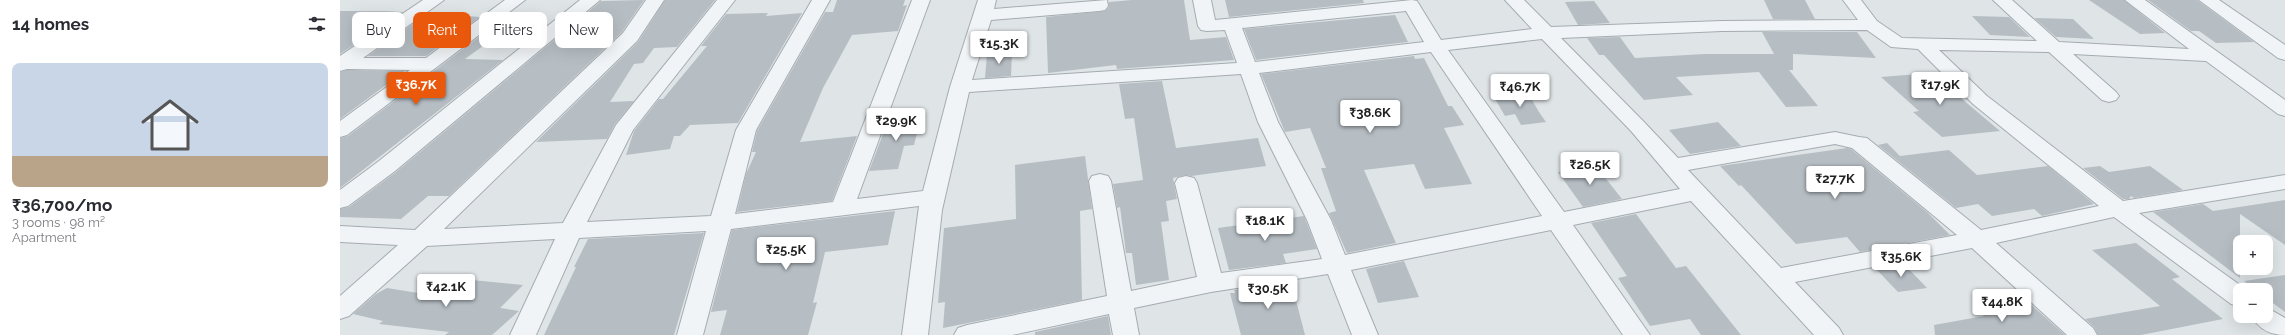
<!DOCTYPE html>
<html lang="en">
<head>
<meta charset="utf-8">
<style>
	body { margin:0; font-family:Raleway,sans-serif; background:#f2f2f3; color:#2b2b33; height:100vh; display:flex; flex-direction:column; font-size:15px; white-space:nowrap }
	* { box-sizing:border-box; margin:0 }
	p { font-size:13px; color:#7c7c81 }
	.icon { flex:none; width:22px; height:22px; fill:none; stroke:currentColor; stroke-width:2; stroke-linecap:round; stroke-linejoin:round }
	.map { position:relative; flex:1; overflow:hidden }
	.side { display:flex; flex-direction:column; background:#fff; width:340px }
	.side>* { flex:none }
	.guide { position:absolute; left:12px; top:12px; width:380px; height:36px; display:flex; gap:8px }
	.buttons { position:absolute; left:1893px; top:235px; display:grid; gap:8px }
	.buttons a { display:grid; place-items:center; width:40px; height:40px; border-radius:8px; background:#fff; box-shadow:0 4px 16px #0002; font-size:20px }
	.price { position:absolute; translate:-50% -34px; padding:0 9px; border-radius:4px; background:#fff; color:#222; font-size:13px; line-height:26px; filter:drop-shadow(0 1px 2px #0008) }
	.price::after { content:''; position:absolute; left:50%; top:24px; width:12px; height:9px; margin-left:-6px; background:inherit; clip-path:polygon(0 0,100% 0,50% 100%) }
	.price.selected { background:#ea580c; color:#fff }
	ul { padding:0; list-style:none }
	li { display:grid; align-content:center; gap:8px; height:212px; padding:0 12px }
	li+li { border-top:1px solid #e1e1e2 }
	li span { display:grid; place-items:center; height:124px; border-radius:8px; color:#555 }
	li>.icon { margin-inline-start:auto }
	span .icon { width:72px; height:72px; fill:#fffc; stroke-width:1 }
	li b { font-size:17px }
	h2 { display:flex; justify-content:space-between; align-items:center; height:48px; padding:0 12px; font-size:17px }
	.pill { padding:0 14px; border-radius:8px; background:#fff; box-shadow:0 4px 16px #0002; font-size:14px; line-height:36px }
	.pill.selected { background:#ea580c; color:#fff }
	main { display:flex; flex:1; min-height:0 }
	.map>svg:first-child { display:block }
</style>
</head>
<body>
<main>
<section class="side">
<h2>14 homes<svg class="icon" aria-label="filters" viewBox="0 0 24 24"><path d="M4 7h16M4 17h16"/><circle cx="9" cy="7" r="2"/><circle cx="15" cy="17" r="2"/></svg></h2>
<ul>
<li><span style="background:linear-gradient(#c9d6e8 75%,#b9a48a 0)"><svg class="icon" aria-label="home" viewBox="0 0 24 24"><path d="M3 11l9-7 9 7M6 9v11h12V9"/></svg></span><div><b>₹36,700/mo</b><p>3 rooms · 98 m²</p><p>Apartment</p></div></li>
</ul>
</section>
<div class="map">
<svg width="1945" height="335" viewBox="0 0 1945 335">
	<rect width="100%" height="100%" fill="#dfe4e7"/>
	<g fill="#b6bec4">
		<path d="M304,0L282,32L109,196H88L61,219L0,217V209L9,207L56,172L261,1Z"/>
		<path d="M325,0H375L337,47L314,48L303,63L294,64L270,102L294,101L275,124L267,139L196,142L298,42Z"/>
		<path d="M497,0H565L563,6L567,5L558,31L512,35L483,88L460,142L517,136L492,201L397,212L406,174L416,152H412L417,131L485,12H493Z"/>
		<path d="M792,0H844L850,40L886,37L894,60L777,69L776,65L708,73L706,17L765,11L769,7V2Z"/>
		<path d="M885,0H1023L1024,3L889,17Z"/>
		<path d="M1424,0H1465L1475,19H1433Z"/>
		<path d="M1749,0H1784L1825,33L1800,34Z"/>
		<path d="M1808,0H1857L1914,42L1876,43L1859,31H1851Z"/>
		<path d="M1254,1L1270,23L1238,25L1225,2Z"/>
		<path d="M0,11H47L63,12L0,54Z"/>
		<path d="M88,13L140,17L86,56H28Z"/>
		<path d="M428,13L426,16L462,13L398,123L350,125L340,136H334L330,149L286,155L294,131L319,99H323L367,46H361L386,14Z"/>
		<path d="M1055,15L1068,42L916,60L904,29Z"/>
		<path d="M1632,16L1669,17L1690,37L1650,35Z"/>
		<path d="M164,18L180,19L125,59L163,60L0,188V138L8,136Z"/>
		<path d="M1694,18L1733,19L1754,39L1716,37Z"/>
		<path d="M1422,32H1517L1536,58L1453,54V70H1449L1478,106L1446,107L1419,72L1336,77L1353,95L1304,100L1264,55H1259L1247,38L1280,37L1295,58L1364,54H1439H1434Z"/>
		<path d="M672,52L671,76L645,78L647,55Z"/>
		<path d="M1074,56L1075,59L1084,58L1108,106H1112L1124,125L1104,128L1132,184L1085,189L1074,164L1024,170L1056,243L1007,253L989,213L996,211L981,168H986L970,128L945,132L921,74Z"/>
		<path d="M7,70L65,71L0,119V72Z"/>
		<path d="M1591,73L1660,131L1602,137L1573,112L1579,111L1541,77Z"/>
		<path d="M822,81L836,148L918,138L926,166L851,176L846,175L833,178L837,199L826,201L829,221L821,222L829,280L796,285L792,253H786L780,207L777,208L773,184L803,180L794,118L785,119L779,84Z"/>
		<path d="M1188,93L1199,112L1206,122L1181,125L1175,114L1165,116L1154,97Z"/>
		<path d="M582,114L574,145L564,146L558,169L529,171L543,134L547,133L552,117Z"/>
		<path d="M1378,122L1401,146L1350,154L1329,130Z"/>
		<path d="M1547,143L1560,156L1609,150L1637,175L1708,166L1754,204L1702,216L1694,209L1652,216L1638,204L1616,208L1538,145Z"/>
		<path d="M1507,148L1511,149L1587,212L1610,235L1520,252L1507,237L1456,244L1401,185L1399,186L1380,166Z"/>
		<path d="M745,156L752,209L740,211L742,300L603,328L605,302L598,303L604,228L676,219L675,165Z"/>
		<path d="M1256,166L1282,199L1243,207L1218,172Z"/>
		<path d="M1760,166L1769,172L1810,166L1843,190L1794,198L1791,196L1789,199H1783L1743,168Z"/>
		<path d="M1945,200V245L1900,214V278L1813,212L1863,204L1873,211Z"/>
		<path d="M555,211L548,245L485,252L473,303L477,302L468,335H380L387,310L371,312L392,230Z"/>
		<path d="M1296,214L1336,268L1346,266L1401,335H1361L1350,319L1310,326L1278,278L1287,276L1251,223Z"/>
		<path d="M964,216L977,249L943,254L946,263L889,270L878,228Z"/>
		<path d="M364,233L334,335H204L236,267H234L248,239Z"/>
		<path d="M1796,243L1840,277L1832,279L1883,319L1801,335H1758L1754,327L1745,319L1820,306L1752,250Z"/>
		<path d="M1064,261L1079,297L1038,303L1026,269Z"/>
		<path d="M1563,263L1587,288L1558,292L1535,268Z"/>
		<path d="M1945,275V312L1926,298V290H1916L1904,281Z"/>
		<path d="M122,279L183,285L160,308L179,311L152,335H105L109,332L39,324L43,321L13,314L36,294L47,288L103,297Z"/>
		<path d="M951,281L965,335H901L890,293H895L894,290Z"/>
		<path d="M1688,302L1725,335H1595L1594,325L1644,316L1641,313Z"/>
		<path d="M768,316L771,335H695V332Z"/>
	</g>
	<g fill="none" stroke-linecap="round" stroke-linejoin="round">
		<g stroke="#a4acb1" stroke-width="2">
			<g id="street">
				<path d="M83,0H104L23,58H86L165,0H185L7,135L0,137V121L70,70L7,69L0,71V56Z"/>
				<path d="M240,0H260L55,171L8,206L0,208V190L39,161Z"/>
				<path d="M306,0H324L297,41L104,229L223,223L276,125L377,0H395L293,130L247,222L371,216L396,130L472,0H490L416,130L395,214L493,202L572,0H590L517,199L583,191L610,87L638,0H656L654,9L767,0L768,6L765,10L759,11L651,20L632,80L897,63L885,30L867,31L861,30L858,26L853,0H871L875,20L1072,0L1077,1L1101,40L1192,29L1165,0H1184L1211,27L1382,21L1518,20L1503,0H1521L1537,21L1562,38L1697,41L1653,0H1672L1719,42L1849,49L1785,0H1805L1945,100V116L1938,114L1866,61L1733,54L1776,92L1779,96L1776,100L1769,102L1762,100L1709,52L1599,50L1647,96L1783,201L1945,175V189L1799,213L1907,290H1900V307L1891,304L1774,217L1656,243L1753,328L1757,335H1727L1632,248L1455,282L1499,328L1503,335H1474L1351,201L1233,225L1310,335H1283L1211,230L1011,270L1038,335H1012L988,274L871,292L794,308L799,335H773L769,314L672,335H614L618,328L627,325L767,296L749,181L752,176L760,174L768,176L771,181L791,291L857,277L835,183L838,178L846,176L854,178L857,183L881,273L982,259L967,220L918,122L901,74L629,92L602,210L588,335H562L579,206L391,229L363,335H337L366,231L239,238L196,335H170L215,239L87,246L9,316L0,319V296L58,245L0,242V226L75,230L283,33ZM1066,11L1084,42L915,62L902,28ZM1527,30L1551,47L1578,49L1633,104L1759,206L1641,230L1527,138L1519,137L1495,132L1338,158L1305,123L1221,38L1382,31ZM1202,39L1291,131L1340,189L1224,212L1108,50ZM1091,52L1202,216L1005,255L991,220L938,122L919,73ZM1495,144L1512,148L1617,235L1441,268L1348,170Z"/>
				<path d="M1859,0H1879L1945,45V60L1938,58Z"/>
				<path d="M1926,307L1945,318V335C1930,335 1919,329 1911,316H1926Z"/>
			</g>
		</g>
		<use href="#street" fill="#f1f4f6" fill-rule="evenodd"/>
	</g>
</svg>
<div class="buttons">
<a>+</a>
<a>−</a>
</div>
<b class="price" style="left:659px;top:65px">₹15.3K</b>
<b class="price selected" style="left:76px;top:106px">₹36.7K</b>
<b class="price" style="left:1600px;top:106px">₹17.9K</b>
<b class="price" style="left:1180px;top:108px">₹46.7K</b>
<b class="price" style="left:1030px;top:134px">₹38.6K</b>
<b class="price" style="left:556px;top:142px">₹29.9K</b>
<b class="price" style="left:1250px;top:186px">₹26.5K</b>
<b class="price" style="left:1495px;top:200px">₹27.7K</b>
<b class="price" style="left:925px;top:242px">₹18.1K</b>
<b class="price" style="left:446px;top:271px">₹25.5K</b>
<b class="price" style="left:1561px;top:278px">₹35.6K</b>
<b class="price" style="left:106px;top:308px">₹42.1K</b>
<b class="price" style="left:928px;top:310px">₹30.5K</b>
<b class="price" style="left:1662px;top:323px">₹44.8K</b>
<div class="guide">
<a class="pill">Buy</a>
<a class="pill selected">Rent</a>
<a class="pill">Filters</a>
<a class="pill">New</a>
</div>
</div>
</main>
</body>
</html>
